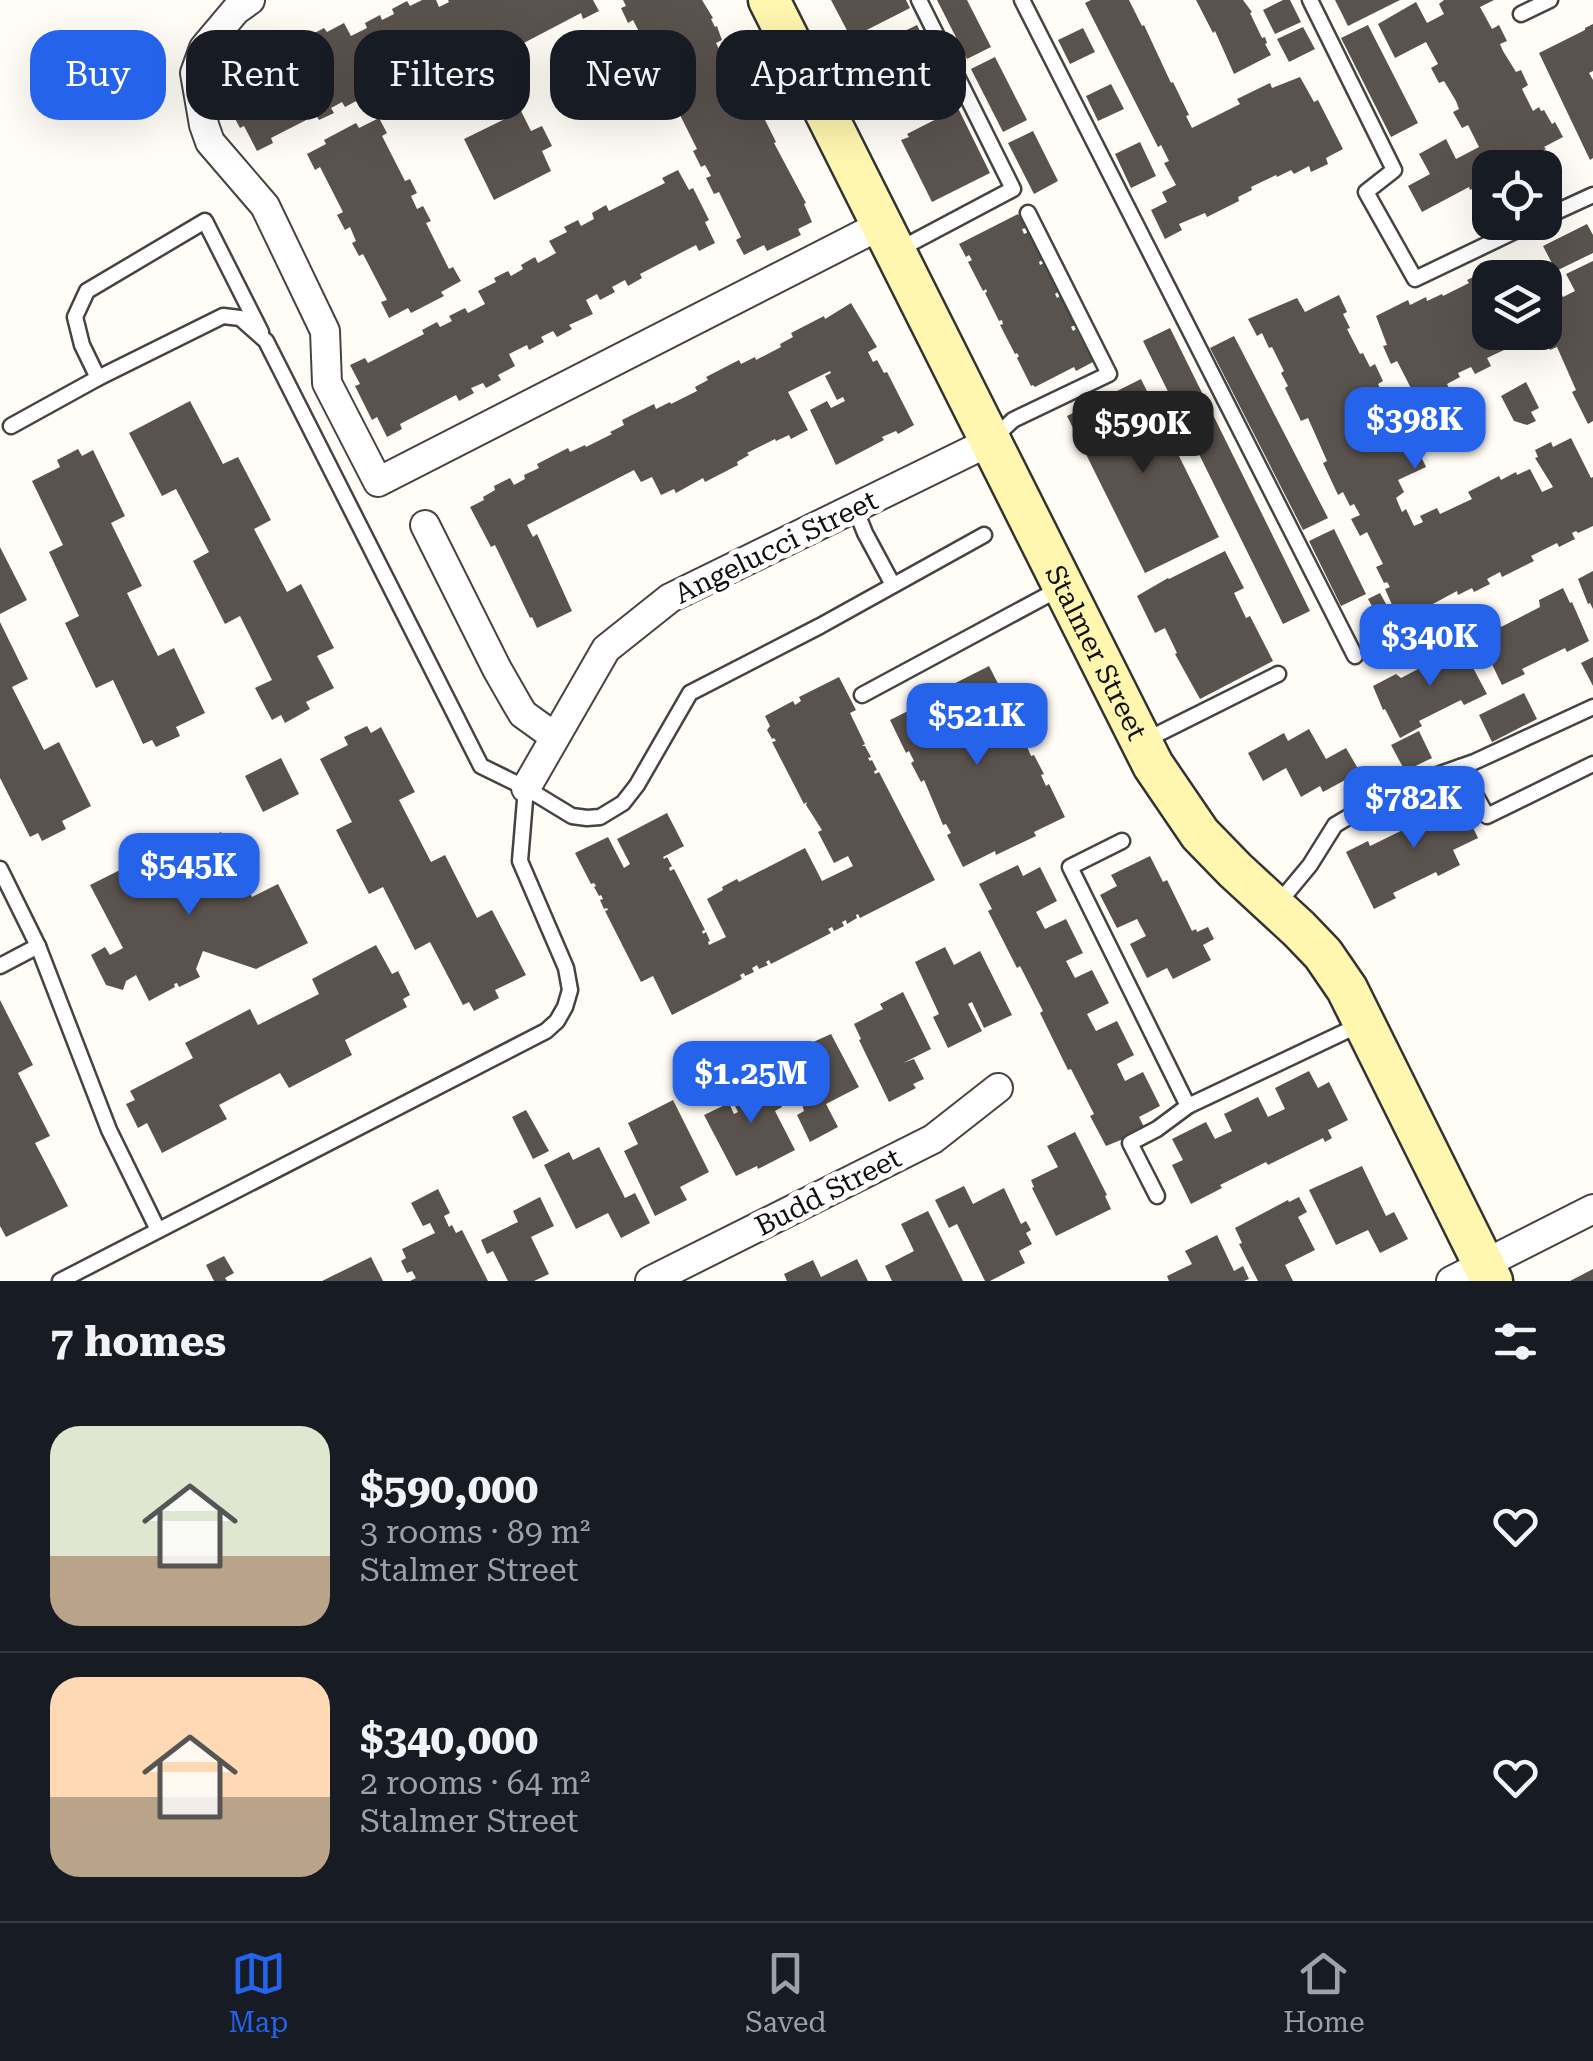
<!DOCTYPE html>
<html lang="en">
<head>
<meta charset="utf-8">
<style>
	body { margin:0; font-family:"Roboto Serif",serif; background:#20242c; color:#f1f3f6; height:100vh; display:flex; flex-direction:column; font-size:38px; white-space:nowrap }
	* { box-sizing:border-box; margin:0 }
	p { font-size:32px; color:#9ea1a6 }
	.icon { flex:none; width:55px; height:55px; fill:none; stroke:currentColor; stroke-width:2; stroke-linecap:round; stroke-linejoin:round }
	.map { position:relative; height:1281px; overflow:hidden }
	.drawer { display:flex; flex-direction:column; background:#171b24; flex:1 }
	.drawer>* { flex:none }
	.hud { position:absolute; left:30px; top:30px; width:1000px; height:90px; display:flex; gap:20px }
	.fabs { position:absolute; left:1472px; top:150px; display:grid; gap:20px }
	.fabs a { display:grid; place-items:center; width:90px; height:90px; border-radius:20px; background:#171b24; box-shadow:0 10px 40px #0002; font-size:50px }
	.price { position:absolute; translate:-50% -85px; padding:0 22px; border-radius:20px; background:#2563eb; color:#fff; font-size:32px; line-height:65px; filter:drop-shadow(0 2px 5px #0008) }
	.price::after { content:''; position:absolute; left:50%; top:60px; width:30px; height:22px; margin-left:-15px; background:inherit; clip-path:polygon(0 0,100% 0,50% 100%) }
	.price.on { background:#222; color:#fff }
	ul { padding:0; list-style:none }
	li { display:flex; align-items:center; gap:30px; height:250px; padding:0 50px }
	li+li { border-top:2px solid #363941 }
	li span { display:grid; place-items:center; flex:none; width:280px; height:200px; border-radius:30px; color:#555 }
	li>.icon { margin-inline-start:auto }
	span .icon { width:120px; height:120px; fill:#fffc; stroke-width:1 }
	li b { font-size:42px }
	h2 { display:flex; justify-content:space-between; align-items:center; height:120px; padding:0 50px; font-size:42px }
	.tag { padding:0 35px; border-radius:30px; background:#171b24; box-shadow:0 10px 40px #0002; font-size:35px; line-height:90px }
	.tag.on { background:#2563eb; color:#fff }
	.tabs { display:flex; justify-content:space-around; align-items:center; height:140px; border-top:2px solid #363941; background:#171b24; font-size:28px; color:#9ea1a6 }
	.tabs a { display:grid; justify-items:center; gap:5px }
	.tabs .on { color:#2563eb }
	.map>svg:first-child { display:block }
</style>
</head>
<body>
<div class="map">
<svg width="1593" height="1281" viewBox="0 0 1593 1281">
	<rect width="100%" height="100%" fill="#fffdf5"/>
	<g fill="#5a524d">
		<path d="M422,0H436L439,7L449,2L448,0H593L599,11L583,19L581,13L497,57L499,62L485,69L482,64L465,73L458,59L440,68L442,73L428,80L426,76L414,82L416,87L401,95L398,90L381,98L375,85L358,95L360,99L345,107L342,102L331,108L334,113L319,120L316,115L271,138L273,143L257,151L244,126L240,128L226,102L231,100L221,80L236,72L239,77L284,54L282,49L297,41L300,46L311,40L309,36L324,28L327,32L344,23L351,36L367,28L365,23L380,15L382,20L394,14L392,9L407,1L410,6Z"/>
		<path d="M623,0H702L713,18L711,19L715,27L717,26L719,32L722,40L716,43L729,69L735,66L737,72L740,71L743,78L741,79L750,92L748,93L759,115L762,114L776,142L774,143L806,203L804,204L812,222L798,229L801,235L767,251L764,245L744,255L736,240L741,237L719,192L714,194L706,178L711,176L705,165L701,167L693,151L697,149L680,115L675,118L668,102L672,99L658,71L653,73L646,58L651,55L633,20L628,23L621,8L626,6Z"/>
		<path d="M831,0H906L910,8L851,38Z"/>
		<path d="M937,0H967L991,47L967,59Z"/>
		<path d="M1091,0H1129L1142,26L1144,25L1171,83L1173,82L1189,115L1186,116L1192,128L1240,104L1237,99L1270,83L1272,88L1300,77L1314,102L1318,100L1343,149L1326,158L1328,164L1311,172L1309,166L1294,174L1291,170L1277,177L1276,175L1251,187L1252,190L1238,197L1239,201L1207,217L1205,213L1179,224L1182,230L1165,239L1151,210L1167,202L1162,192L1176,185L1164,163L1169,161L1161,145L1158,147L1085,3Z"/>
		<path d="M1196,0H1243L1252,12L1250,13L1262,38L1265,37L1267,43L1265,44L1271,55L1234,74L1215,31L1213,33Z"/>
		<path d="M1283,0H1290L1301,22L1275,34L1263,10Z"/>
		<path d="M1335,0H1400L1348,26Z"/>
		<path d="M1444,0H1494L1480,7L1492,29L1499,25L1507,41L1500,44L1503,51L1516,72L1521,70L1528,85L1522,89L1533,111L1539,107L1541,111L1544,110L1552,124L1555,122L1563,137L1544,147L1546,149L1510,168H1490V180L1470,190L1469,187L1422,212L1408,186L1430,174L1419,154L1446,139L1456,159L1479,147L1468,125L1462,128L1453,112L1459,109L1456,101L1444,81L1439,83L1431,68L1438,64L1426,42L1395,58L1378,24L1416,2L1427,23L1444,14L1439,4Z"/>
		<path d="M1593,24V71L1589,73L1593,80V158L1590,160L1539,53L1585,30V28Z"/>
		<path d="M917,25L949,90L890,119L860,57L867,53L866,50Z"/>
		<path d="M1368,25L1418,123L1391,137L1341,38Z"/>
		<path d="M1303,27L1315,49L1289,62L1277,39Z"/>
		<path d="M1083,28L1095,52L1070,64L1058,40Z"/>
		<path d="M995,57L1027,120L1003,132L971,69Z"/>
		<path d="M1111,84L1124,109L1098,121L1086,96Z"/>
		<path d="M958,108L990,173L932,202L901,140L909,137L907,134Z"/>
		<path d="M521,111L531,131L542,126L552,146L542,151L551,171L494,200L464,139Z"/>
		<path d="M379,118L387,133L382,136L405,181L410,179L417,193L411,196L417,209L423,206L431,221L426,223L449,269L453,267L461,281L441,292L444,296L411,313L408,308L389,318L381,302L387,300L363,254L359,256L352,243L356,241L350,227L345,230L337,215L343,212L320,167L315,170L307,154L326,144L324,140L356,123L359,128Z"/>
		<path d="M1033,131L1058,181L1034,194L1008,143Z"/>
		<path d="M1140,142L1156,176L1131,188L1115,154Z"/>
		<path d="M678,170L689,190L693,188L709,220L705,222L715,243L699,251L696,245L640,274L642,278L628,286L625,280L612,287L615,292L600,300L597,294L586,300L593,314L569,325L572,329L557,337L553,331L541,337L544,342L529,350L527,345L509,354L515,366L498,375L501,380L486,388L483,383L471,388L474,393L459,401L456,395L400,424L402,429L387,437L377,417L372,420L355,386L360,384L350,365L365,358L368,363L424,334L422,330L437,322L440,327L452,321L449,316L465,308L468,313L485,304L478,291L496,282L494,278L508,271L511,276L523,269L521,265L535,257L538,263L556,253L549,241L567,232L564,227L578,220L581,226L594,219L592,213L606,205L609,211L665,183L662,178Z"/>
		<path d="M1018,214L1026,228L1022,229L1024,234L1028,232L1042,260L1039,262L1040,265L1044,263L1058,292L1055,294L1057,298L1060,296L1075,325L1071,327L1073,331L1076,329L1093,362L1076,371L1074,367L1035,387L1033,385L1031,386L1017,358L1019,356L1017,353L1015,354L1000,325L1003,324L1002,320L999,321L985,293L987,292L986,289L983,291L968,262L972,260L969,255L966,257L959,244Z"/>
		<path d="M1587,224L1593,235V253L1556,271L1543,246Z"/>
		<path d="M1497,261L1505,278H1490V332H1545V285L1555,280L1563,297L1575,291L1566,274L1593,261V421L1588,424L1572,392L1576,390L1557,347L1550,350L1544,336L1537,340L1538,342L1522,350L1519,343L1487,358L1491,366L1475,374L1471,367L1458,373L1460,377L1447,384L1449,388L1433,396L1429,389L1415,396L1397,361L1391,364L1383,346L1387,345L1376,316L1408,300L1410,305L1426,297L1427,301L1442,294L1443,296L1469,283L1467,280L1481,273L1479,269Z"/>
		<path d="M1339,295L1347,312L1343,314L1350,328L1347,329L1360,354L1363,353L1370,367L1375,364L1383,381L1378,384L1384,396L1388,393L1405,425L1400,427L1413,453L1418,450L1426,467L1398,480L1404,492L1396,498L1402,512L1406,509L1414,526L1423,522L1420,516L1437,508L1440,514L1472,499L1468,492L1499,476L1501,480L1516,472L1517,475L1530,469L1542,492L1553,487L1535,458L1538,457L1535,450L1551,442L1553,447L1571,438L1591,478L1593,477V526L1578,533L1576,531L1572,533L1575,539L1559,547L1557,543L1531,556L1534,561L1502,577L1500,572L1487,579L1490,584L1474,592L1472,588L1458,595L1457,591L1431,605L1432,608L1418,615L1420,619L1404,627L1400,618L1397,620L1391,608L1393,607L1385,589L1390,587L1387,582L1384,583L1376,567L1383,564L1367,532L1360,536L1351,519L1360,515L1354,504L1350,506L1343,492L1338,495L1323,463L1327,461L1308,418L1301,421L1285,388L1288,386L1281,373L1284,371L1272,347L1269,348L1262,333L1257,336L1248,319L1297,298L1305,312Z"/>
		<path d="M851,303L877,347L868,352L873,362L877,360L884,373L887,372L914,425L898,434L896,431L882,437L884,440L836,465L810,410L827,401L831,408L845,401L843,397L837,400L825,376L831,373L830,371L788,392L808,430L791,439L789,435L776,441L775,439L747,453L749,455L737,462L738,465L705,482L703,478L676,493L674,489L661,495L652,477L641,482L634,470L527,525L533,537L537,534L572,611L537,628L532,617L530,618L495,545L491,547L470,507L484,500L483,497L495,490L494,486L510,478L514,485L525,479L524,475L539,468L537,464L568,448L570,452L585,445L586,447L612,434L610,432L624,425L622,420L654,404L656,409L670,402L671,404L697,391L695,387L708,380L706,377L739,360L741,364L755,357L756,360L781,347L780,344L793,337L791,333L824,316L825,319Z"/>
		<path d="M1170,328L1310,611L1283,624L1143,341Z"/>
		<path d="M1234,336L1328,518L1303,530L1210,348Z"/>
		<path d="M1141,379L1219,537L1145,573L1067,416Z"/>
		<path d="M1526,382L1539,408L1531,412L1536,421L1527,425L1514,421L1501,396Z"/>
		<path d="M190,401L223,464L238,457L271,520L254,529L287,592L301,584L334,648L317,656L334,688L306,702L310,709L285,723L281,715L272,720L255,688L272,680L240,616L225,624L193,561L209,552L176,489L162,496L129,433Z"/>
		<path d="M78,449L82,456L93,450L125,516L111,523L142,586L127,593L158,656L174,648L205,713L176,727L180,736L156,747L152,740L143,744L113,680L96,688L65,623L79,616L49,552L63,545L32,481L60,467L57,460Z"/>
		<path d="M1334,529L1366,594L1341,606L1309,541Z"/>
		<path d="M0,547L27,600L0,614Z"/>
		<path d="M1225,551L1244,588L1234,593L1246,618L1250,616L1273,661L1200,699L1175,654L1177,653L1165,628L1155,633L1137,596L1168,578L1169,579Z"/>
		<path d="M1593,571V609L1590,603L1588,604L1578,579Z"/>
		<path d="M1563,588L1570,603L1572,602L1589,641L1567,652L1565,648L1522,669L1525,674L1502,685L1488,656L1485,657L1481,648L1483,647L1476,632L1499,621L1501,627L1540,607L1539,600Z"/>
		<path d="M1380,593L1392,615L1380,621L1368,599Z"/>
		<path d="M0,622L28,679L12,687L44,750L59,742L91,806L62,821L66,829L42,841L38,833L30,837L0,778Z"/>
		<path d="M1459,641L1466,655L1469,654L1474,663L1471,664L1487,694L1464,705L1461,700L1419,721L1422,726L1400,738L1385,709L1383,710L1373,686L1396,674L1401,678L1437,659L1436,652Z"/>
		<path d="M1593,657V686L1581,663Z"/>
		<path d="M989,666L1007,701L1004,703L1009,712L1012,711L1031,756L1034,755L1044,774L1041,775L1046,786L1049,784L1065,817L1034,832L1036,836L996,855L995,851L963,867L947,835L951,833L946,824L943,825L924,780L921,782L911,763L914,761L909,751L906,753L890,720L920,705L918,702Z"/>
		<path d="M839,677L856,710L850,713L865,744L862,746H865L871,757L868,758L870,761L872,760L877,770L874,771L875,774L879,772L935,880L860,918L858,914L856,915L857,918L847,924L846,920L842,922L844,926L834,931L832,927L828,929L831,933L771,964L769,960L766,962L768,965L759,969L757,965L752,968L754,972L745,976L744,973L740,975L742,979L672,1015L653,976L641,982L605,911L608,910L607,908L604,909L600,900L603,899L601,895L599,896L594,887L596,886L594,883L591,884L575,853L608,837L624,868L630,864L617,839L667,813L684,846L663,857L664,859L667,857L672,866L669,868L670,871L674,869L705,930L702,931L703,934L706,932L710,941L708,942L709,945L726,937L707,899L723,890L722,887L737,879L739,882L805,848L822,881L853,866L848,856L834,863L818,832L822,830L806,805L807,802L804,804L772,742L776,741L774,738L772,739L767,730L770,726L765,716L793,701L795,705L801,701L799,697Z"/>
		<path d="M1524,693L1537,719L1492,742L1479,715Z"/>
		<path d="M367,726L371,733L381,727L415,792L399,800L431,862L445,855L477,918L492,910L526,975L495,990L499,998L474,1011L469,1002L463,1005L430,942L415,950L383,887L369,894L336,830L352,822L320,759L348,745L344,737Z"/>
		<path d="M1309,729L1326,759L1346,748L1360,772L1323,792L1320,786L1301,797L1286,768L1263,781L1248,753L1284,733L1288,741Z"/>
		<path d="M1419,731L1432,758L1405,771L1391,745Z"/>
		<path d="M281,758L299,794L263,812L245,776Z"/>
		<path d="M1456,792L1478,838L1453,850L1460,865L1438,876L1436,872L1393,893L1396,898L1374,909L1346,852L1368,841L1370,846L1413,825L1410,820L1432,809L1430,805Z"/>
		<path d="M221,832L252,897L278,884L308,943L256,969L203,951L196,969L200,977L179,987L177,983L174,984L175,987L149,1001L136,975L126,981L123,990L106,985L91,955L105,947L110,955L123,948L90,885L120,870L121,873L125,871L123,867L154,851L160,863Z"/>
		<path d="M1150,856L1163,882L1167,880L1192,931L1196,929L1197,932L1208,927L1214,939L1203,945L1211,960L1173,979L1167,968L1147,978L1130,944L1146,936L1137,919L1117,928L1100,895L1117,886L1111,875Z"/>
		<path d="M1018,865L1023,876L1040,867L1057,901L1036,912L1045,929L1066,919L1083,953L1066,961L1075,978L1092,970L1109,1003L1087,1014L1096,1031L1117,1021L1134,1055L1117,1064L1125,1081L1143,1072L1160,1106L1139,1117L1144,1127L1142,1128L1143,1131L1106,1146L1090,1116L1094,1114L1071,1069L1068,1070L1040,1013L1043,1011L1020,966L1017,968L988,911L992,909L979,884Z"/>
		<path d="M376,945L392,974L398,971L410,995L403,999L407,1007L345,1040L352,1055L289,1088L280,1073L219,1105L227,1119L162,1153L147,1123L138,1128L126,1104L135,1100L130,1091L193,1058L185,1043L250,1009L258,1025L319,994L312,979Z"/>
		<path d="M945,947L954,965L980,951L1012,1015L984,1028L972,1002L968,1004L982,1031L948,1048L933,1017L939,1014L915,962Z"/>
		<path d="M903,992L931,1049L903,1063L914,1059L924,1079L913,1084L916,1088L889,1102L859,1040L861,1039L854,1024L883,1009L880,1004Z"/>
		<path d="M0,1000L33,1065L18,1073L50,1136L35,1143L68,1206L6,1237L0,1226Z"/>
		<path d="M831,1034L859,1087L826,1104L838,1127L810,1142L797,1115L804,1111L802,1104L780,1057Z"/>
		<path d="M765,1070L782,1107L775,1111L795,1150L758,1169L757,1166L736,1176L704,1115L729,1103L734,1114L738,1112L728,1092Z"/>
		<path d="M1309,1071L1318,1088L1329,1082L1348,1120L1328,1130L1332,1138L1325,1142L1323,1138L1268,1165L1266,1162L1220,1185L1222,1188L1191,1204L1172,1165L1183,1160L1172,1139L1206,1122L1215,1139L1232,1131L1224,1114L1258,1097L1268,1117L1285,1109L1275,1088Z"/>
		<path d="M673,1100L709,1172L680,1187L687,1200L655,1216L624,1151L638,1144L628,1123Z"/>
		<path d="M526,1110L549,1151L533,1159L512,1117Z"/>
		<path d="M1075,1132L1107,1195L1105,1196L1111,1209L1056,1236L1032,1188L1034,1187L1031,1180L1058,1167L1047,1146Z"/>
		<path d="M599,1147L625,1198L635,1193L650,1223L621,1238L608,1213L576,1229L544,1165L569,1152L573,1160Z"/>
		<path d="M1362,1166L1386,1216L1394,1212L1408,1239L1380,1253L1368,1230L1336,1245L1309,1190Z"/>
		<path d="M964,1186L973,1204L1004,1188L1021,1224L1026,1221L1031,1230L1026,1233L1032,1244L1019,1251L1025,1263L990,1281H985L957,1224L949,1228L935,1200Z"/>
		<path d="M438,1189L450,1213L444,1216L449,1227L452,1225L456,1233L462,1230L488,1281H410L416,1278L412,1271L407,1273L401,1261L406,1258L402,1249L435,1233L430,1223L423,1226L411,1203Z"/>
		<path d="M540,1197L554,1226L531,1237L549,1274L534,1281H508L493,1251L487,1254L481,1240L518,1222L513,1211Z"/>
		<path d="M1299,1197L1307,1212L1298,1217L1315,1250L1285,1265L1293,1281H1258L1239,1244L1242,1243L1235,1228L1288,1200L1289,1202Z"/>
		<path d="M928,1211L963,1281H892L885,1266L914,1251L901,1224Z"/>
		<path d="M1217,1235L1234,1271L1243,1266L1249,1279L1244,1281H1169L1167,1276L1192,1264L1185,1251Z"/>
		<path d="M224,1256L234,1273L225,1278L227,1281H214L206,1265Z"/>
		<path d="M371,1257L383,1281H322Z"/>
		<path d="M857,1259L868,1281H787L784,1274L813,1260L821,1277Z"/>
		<path d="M1593,1269V1281H1570Z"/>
	</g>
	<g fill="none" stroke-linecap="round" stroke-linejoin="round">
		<g stroke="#444" stroke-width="19">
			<g id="lane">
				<path d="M1022,0L1355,656"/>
				<path d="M1310,0L1394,170L1366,192L1415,279L1534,222"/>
				<path d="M1521,14L1550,0"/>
				<path d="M1545,217L1593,195"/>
				<path d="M900,249L1013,189L919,0"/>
				<path d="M98,378L82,345L75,317L87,291L205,221L261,332"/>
				<path d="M11,426L98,378L223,316L240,318L266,341L481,766L526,788L572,816L587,818L600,817L623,803L637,785L690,693L820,626L984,535"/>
				<path d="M995,437L1013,420L1109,374L1028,213"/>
				<path d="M855,508L865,533L893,585"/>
				<path d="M862,695L1059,589"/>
				<path d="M1146,740L1278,674"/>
				<path d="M1460,767L1487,816L1593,764"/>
				<path d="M1122,841L1070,867L1188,1106L1359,1025"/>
				<path d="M0,869L38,946L109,1130L158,1230"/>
				<path d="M1276,906L1310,865L1335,825L1392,791L1474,762L1593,707"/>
				<path d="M0,966L38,946"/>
				<path d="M1157,1196L1130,1143L1157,1129L1188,1106"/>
				<path d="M60,1281L546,1031L557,1021L565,1007L570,990L566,968L520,861L526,788"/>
			</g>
		</g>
		<g stroke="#444" stroke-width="32">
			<g id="street">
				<path d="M250,0L236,10L204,48L195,73L204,125L210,142L265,206L325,331L327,383L378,482L881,225"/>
				<path d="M425,525L497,669L517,704L523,714L555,737"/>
				<path d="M526,788L606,649L670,598L991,441"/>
				<path d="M650,1281L933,1139L998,1088"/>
				<path d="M1451,1281L1593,1209"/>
			</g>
		</g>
		<g stroke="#333" stroke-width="45">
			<g id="secondary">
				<path id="s1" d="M769,0L1153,765L1200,834L1235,870L1299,929L1323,954L1347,989L1492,1281"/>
			</g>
		</g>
		<use href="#lane" stroke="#fff" stroke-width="14"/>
		<use href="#street" stroke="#fff" stroke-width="28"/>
		<use href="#secondary" stroke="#fff6b0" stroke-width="40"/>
	</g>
	<g text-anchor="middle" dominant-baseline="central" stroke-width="10" stroke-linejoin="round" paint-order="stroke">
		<g font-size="28" fill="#111" stroke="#fff">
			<text transform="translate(776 547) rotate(-26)">Angelucci Street</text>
			<text stroke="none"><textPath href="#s1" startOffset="730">Stalmer Street</textPath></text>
			<text transform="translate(828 1192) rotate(-27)">Budd Street</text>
		</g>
	</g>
</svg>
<div class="fabs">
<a><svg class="icon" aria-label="locate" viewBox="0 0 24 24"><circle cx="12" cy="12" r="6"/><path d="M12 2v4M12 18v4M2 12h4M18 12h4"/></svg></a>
<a><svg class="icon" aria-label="layers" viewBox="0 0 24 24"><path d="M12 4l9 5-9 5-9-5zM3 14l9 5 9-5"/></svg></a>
</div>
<b class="price" style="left:1415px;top:472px">$398K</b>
<b class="price on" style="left:1143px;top:476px">$590K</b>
<b class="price" style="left:1430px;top:689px">$340K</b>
<b class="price" style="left:977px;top:768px">$521K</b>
<b class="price" style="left:1414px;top:851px">$782K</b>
<b class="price" style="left:189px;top:918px">$545K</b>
<b class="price" style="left:751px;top:1126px">$1.25M</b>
<div class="hud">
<a class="tag on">Buy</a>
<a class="tag">Rent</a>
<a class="tag">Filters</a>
<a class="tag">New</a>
<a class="tag">Apartment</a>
</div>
</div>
<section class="drawer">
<h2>7 homes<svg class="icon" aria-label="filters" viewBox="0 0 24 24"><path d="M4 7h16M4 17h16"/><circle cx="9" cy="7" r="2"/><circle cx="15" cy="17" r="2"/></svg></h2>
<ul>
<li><span style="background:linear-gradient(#dfe7d0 65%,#b9a48a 0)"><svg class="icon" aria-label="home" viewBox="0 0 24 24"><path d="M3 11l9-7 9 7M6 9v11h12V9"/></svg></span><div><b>$590,000</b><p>3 rooms · 89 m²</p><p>Stalmer Street</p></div><svg class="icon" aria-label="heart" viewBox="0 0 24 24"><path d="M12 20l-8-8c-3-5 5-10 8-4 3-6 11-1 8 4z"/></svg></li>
<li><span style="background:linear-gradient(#ffd9b3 60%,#b9a48a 0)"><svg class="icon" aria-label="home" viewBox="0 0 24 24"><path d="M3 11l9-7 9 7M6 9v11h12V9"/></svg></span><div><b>$340,000</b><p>2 rooms · 64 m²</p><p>Stalmer Street</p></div><svg class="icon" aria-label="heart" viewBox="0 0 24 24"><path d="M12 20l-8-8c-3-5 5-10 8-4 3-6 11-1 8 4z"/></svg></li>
</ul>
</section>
<nav class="tabs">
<a class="on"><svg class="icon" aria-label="map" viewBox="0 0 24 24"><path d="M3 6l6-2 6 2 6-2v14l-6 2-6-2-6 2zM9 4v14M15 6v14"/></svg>Map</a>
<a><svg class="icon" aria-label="saved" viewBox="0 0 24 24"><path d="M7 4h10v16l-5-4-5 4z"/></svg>Saved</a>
<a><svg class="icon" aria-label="home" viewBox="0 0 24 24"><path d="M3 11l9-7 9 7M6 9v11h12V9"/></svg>Home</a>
</nav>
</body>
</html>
